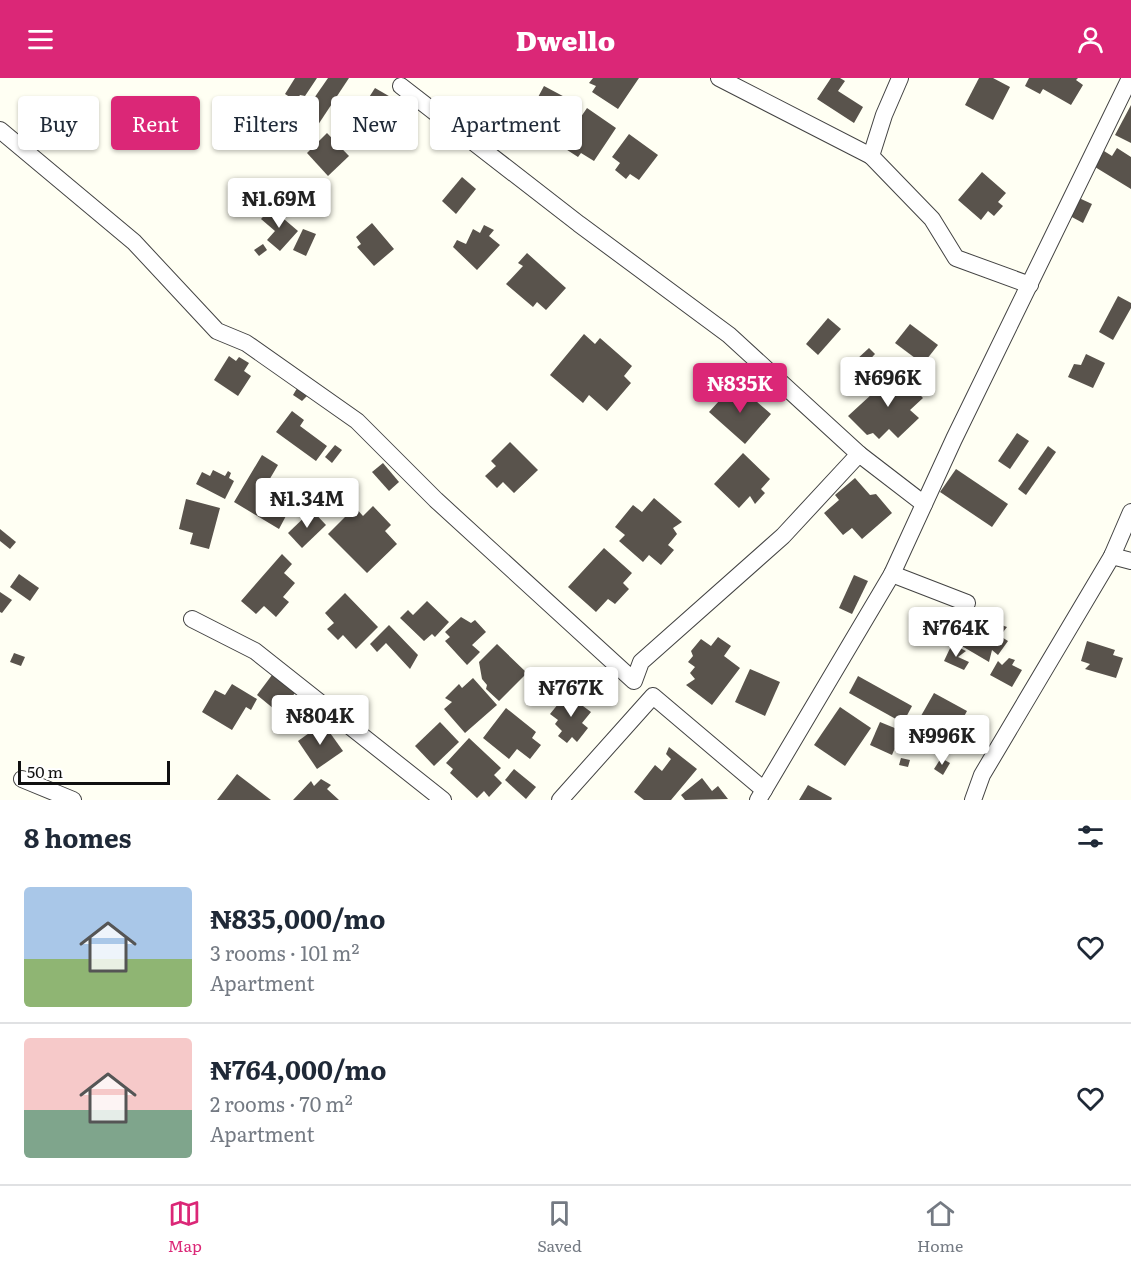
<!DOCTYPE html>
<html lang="en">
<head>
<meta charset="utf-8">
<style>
	body { margin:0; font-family:Literata,serif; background:#f2f2f3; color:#1f2937; height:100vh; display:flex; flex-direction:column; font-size:22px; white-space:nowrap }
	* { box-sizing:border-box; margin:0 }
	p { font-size:20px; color:#747a83 }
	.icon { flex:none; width:33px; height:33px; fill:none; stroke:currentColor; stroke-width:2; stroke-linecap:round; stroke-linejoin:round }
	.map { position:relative; height:722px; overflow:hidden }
	.panel { display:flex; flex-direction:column; background:#fff; flex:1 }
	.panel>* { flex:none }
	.hud { position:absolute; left:18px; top:18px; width:600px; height:54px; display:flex; gap:12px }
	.scale { position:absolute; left:18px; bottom:15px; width:152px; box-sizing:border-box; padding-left:6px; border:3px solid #101010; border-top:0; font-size:16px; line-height:21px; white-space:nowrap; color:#101010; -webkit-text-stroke:4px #fff; paint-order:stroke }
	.price { position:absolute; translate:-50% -51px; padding:0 14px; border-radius:6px; background:#fff; color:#222; font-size:20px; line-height:39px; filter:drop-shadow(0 2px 3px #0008) }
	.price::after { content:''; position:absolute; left:50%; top:36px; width:18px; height:14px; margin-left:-9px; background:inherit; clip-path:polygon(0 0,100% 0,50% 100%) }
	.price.selected { background:#db2777; color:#fff }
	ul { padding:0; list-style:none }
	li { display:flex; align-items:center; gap:18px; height:150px; padding:0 24px }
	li+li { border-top:2px solid #e0e1e3 }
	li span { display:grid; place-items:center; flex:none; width:168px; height:120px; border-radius:6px; color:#555 }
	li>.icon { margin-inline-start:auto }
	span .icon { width:72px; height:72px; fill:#fffc; stroke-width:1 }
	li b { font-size:26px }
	h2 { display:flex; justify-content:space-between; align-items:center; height:72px; padding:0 24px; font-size:26px }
	.tag { padding:0 21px; border-radius:6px; background:#fff; box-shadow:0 2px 4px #0004; font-size:21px; line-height:54px }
	.tag.selected { background:#db2777; color:#fff }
	header { display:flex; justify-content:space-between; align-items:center; height:78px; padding:0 24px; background:#db2777; color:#fff; font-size:27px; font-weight:800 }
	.menu { display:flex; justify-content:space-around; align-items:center; height:84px; border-top:2px solid #e0e1e3; background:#fff; font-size:16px; color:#747a83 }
	.menu a { display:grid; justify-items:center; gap:3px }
	.menu .selected { color:#db2777 }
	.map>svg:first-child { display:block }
</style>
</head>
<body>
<header><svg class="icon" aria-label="menu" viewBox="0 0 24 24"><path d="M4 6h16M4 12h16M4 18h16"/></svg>Dwello<svg class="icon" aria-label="person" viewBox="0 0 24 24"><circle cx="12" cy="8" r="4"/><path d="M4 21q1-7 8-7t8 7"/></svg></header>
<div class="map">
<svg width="1131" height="722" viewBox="0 0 1131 722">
	<rect width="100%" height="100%" fill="#fffff3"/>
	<g fill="#59534c">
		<path d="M295,0H317L305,18L300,17L296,23L285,16Z"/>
		<path d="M328,0H349L306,65L290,55Z"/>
		<path d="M593,0H639L618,31L592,14L596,8L589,5Z"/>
		<path d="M831,0H840L845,3L838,13L863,29L854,45L817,21Z"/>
		<path d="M979,0H993L1010,9L993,42L965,27Z"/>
		<path d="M1029,0H1078L1076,2L1083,7L1071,27L1043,11L1040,16L1025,8Z"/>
		<path d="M544,8L574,24L564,43L558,40L553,49L529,36Z"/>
		<path d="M375,10L394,21L385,36L366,24Z"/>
		<path d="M1131,27V65L1115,57Z"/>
		<path d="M587,30L616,50L594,83L581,75L578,79L561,68Z"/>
		<path d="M327,55L349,78L328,98L307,75Z"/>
		<path d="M629,56L658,77L639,102L630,96L626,101L615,92L620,85L612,79Z"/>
		<path d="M1117,70L1131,79V111L1095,89L1104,73L1112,78Z"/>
		<path d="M982,94L1006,115L998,124L1003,128L994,138L988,133L981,142L958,122Z"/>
		<path d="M462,99L476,111L456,136L442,123Z"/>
		<path d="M1079,120L1092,126L1083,145L1070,138Z"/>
		<path d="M271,130L298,153L280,173L267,162L275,153L261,141Z"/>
		<path d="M372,145L394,171L374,188L357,169L361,166L356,159Z"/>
		<path d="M484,147L494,152L489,158L500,167L477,192L453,169L457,162L466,166L473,151L480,155Z"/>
		<path d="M303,151L316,156L306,178L293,172Z"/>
		<path d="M263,166L267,172L259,178L254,172Z"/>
		<path d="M527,175L566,210L546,232L537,224L533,229L506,206L523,188L518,185Z"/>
		<path d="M1118,218L1131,225V230L1113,262L1099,254Z"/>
		<path d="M828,240L841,251L818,277L806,266Z"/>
		<path d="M910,246L938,267L923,286L895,265Z"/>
		<path d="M584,256L595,266L600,260L632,288L624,298L631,305L607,333L589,317L583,325L550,297Z"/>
		<path d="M869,270L875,276L863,289L856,282Z"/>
		<path d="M1086,276L1105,285L1093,310L1068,299L1074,286L1081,287Z"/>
		<path d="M229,278L236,283L239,279L249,285L244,293L251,298L238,318L214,302Z"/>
		<path d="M897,293L923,320L910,332L919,340L898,360L889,351L879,361L873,355L867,357L848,338Z"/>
		<path d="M299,307L308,317L302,323L293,317Z"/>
		<path d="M741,310L771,336L745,366L709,334L730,311L736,315Z"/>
		<path d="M292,333L304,342L300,348L327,368L316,383L276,354Z"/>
		<path d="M1017,355L1029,363L1010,391L998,383Z"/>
		<path d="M510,364L538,392L514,415L503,404L497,410L485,398L496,388L491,383Z"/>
		<path d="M335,367L342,372L332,385L325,379Z"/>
		<path d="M1048,368L1056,374L1026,417L1018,411Z"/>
		<path d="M743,375L770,401L761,411L765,415L755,426L750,418L739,430L714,406Z"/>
		<path d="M262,377L278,387L268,404L275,409L272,416L276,418L271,426L287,436L279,451L234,424Z"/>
		<path d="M383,385L399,404L389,413L372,394Z"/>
		<path d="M956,391L1008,426L992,449L940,414Z"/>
		<path d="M213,392L225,398L228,393L231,395L229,400L234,403L225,421L196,406L202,394L210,398Z"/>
		<path d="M855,400L870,417L876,416L892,435L862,461L852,450L843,457L824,435L839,422L835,417Z"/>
		<path d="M654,420L682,444L673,450L677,456L668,467L674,472L661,487L649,477L643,484L619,463L625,457L615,449L633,427L642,434Z"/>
		<path d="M186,421L220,430L209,471L190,466L193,455L179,451Z"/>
		<path d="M373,428L391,447L385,453L397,466L367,495L328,456L355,429L363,438Z"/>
		<path d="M312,432L326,447L302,470L288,455Z"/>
		<path d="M0,451L16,464L10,471L0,463Z"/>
		<path d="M604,470L632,495L623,505L629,511L615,526L608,521L596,534L568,509Z"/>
		<path d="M282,476L292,486L284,495L295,505L283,519L289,524L276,539L264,528L256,536L241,523Z"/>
		<path d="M19,496L39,510L30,523L10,509Z"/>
		<path d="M854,497L868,503L852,536L839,530Z"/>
		<path d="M0,514L12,522L2,535L0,534Z"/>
		<path d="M345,515L378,549L356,571L343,557L338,562L327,551L334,545L325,535Z"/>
		<path d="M427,523L449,544L435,559L432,556L424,563L400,540L408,532L413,537Z"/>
		<path d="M977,529L997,541L993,544L1007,549L1000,558L1008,563L998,577L992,572L989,584L955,564Z"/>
		<path d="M461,539L471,545L475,542L486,554L472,567L480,574L467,587L445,563L450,559L445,554Z"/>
		<path d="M389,547L418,577L410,591L386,565L377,574L370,566Z"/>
		<path d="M718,559L731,568L724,578L740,590L712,627L686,607L695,601L690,595L695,589L688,584L693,578L691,573L701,561L711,568Z"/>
		<path d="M1087,563L1115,572L1113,577L1123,580L1116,600L1085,591L1090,586L1081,583Z"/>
		<path d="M497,566L527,595L499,623L486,611L487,607L482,601L479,584Z"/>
		<path d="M952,566L966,573L958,579L969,584L964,592L944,583Z"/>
		<path d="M14,575L25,579L21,588L10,584Z"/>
		<path d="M1009,580L1015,582L1012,587L1022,592L1012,609L990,597L998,583L1002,587Z"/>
		<path d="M750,591L780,604L765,638L735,624Z"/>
		<path d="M534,594L543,602L534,611L526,603Z"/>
		<path d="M272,597L295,615L286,626L280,624L274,631L257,617Z"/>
		<path d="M858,598L912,628L903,645L849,615Z"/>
		<path d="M473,600L497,627L465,655L444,631L452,624L445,620L459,606L462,610Z"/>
		<path d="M232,606L257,621L251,632L246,629L232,652L202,634L215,612L225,617Z"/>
		<path d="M567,615L575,621L578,618L586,624L583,628L591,634L582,645L588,650L577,664L572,659L567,665L558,658L562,653L555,646L558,642L550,636Z"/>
		<path d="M934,615L967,633L947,670L913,652Z"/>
		<path d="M840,629L871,650L845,688L814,667Z"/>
		<path d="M506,630L536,654L532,660L541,667L530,681L517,671L509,681L483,660Z"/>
		<path d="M440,644L459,664L434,688L415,668Z"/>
		<path d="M880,644L902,653L892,677L870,667Z"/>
		<path d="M323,645L343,673L317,691L298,663Z"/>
		<path d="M469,660L501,690L494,697L502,705L489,719L484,713L477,720L450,695L453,691L446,685Z"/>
		<path d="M669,669L697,691L671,722H644L634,714L655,687L662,693L671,681L666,676Z"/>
		<path d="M901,680L910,682L908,689L899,687Z"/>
		<path d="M941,680L950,685L943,697L934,691Z"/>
		<path d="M514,691L536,709L526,721L505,702Z"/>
		<path d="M237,696L271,722H217Z"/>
		<path d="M702,700L712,713L718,708L728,721L685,722L681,717Z"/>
		<path d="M321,701L331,707L327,711L339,722H293L311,703L314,708Z"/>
		<path d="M808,707L832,720L831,722H799Z"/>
	</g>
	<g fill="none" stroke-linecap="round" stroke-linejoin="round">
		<g stroke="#434343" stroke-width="18">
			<g id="minor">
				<path d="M719,0L871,78"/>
				<path d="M900,0L884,37L871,78L932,141L956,180L1030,207"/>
				<path d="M401,8L579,146L729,257L859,376"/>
				<path d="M0,52L134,164L217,253L246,265L357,343L436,422L634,603L641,584L783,458L859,376L924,426"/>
				<path d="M1112,478L1131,483"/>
				<path d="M892,496L967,525"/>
				<path d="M192,541L255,573L443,722"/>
				<path d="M22,701L73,722"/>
				<path d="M560,722L653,618L764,712"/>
				<path d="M758,722L892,496L954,361L1130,0"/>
				<path d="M973,722L982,697L1112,478L1131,434"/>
			</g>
		</g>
		<use href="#minor" stroke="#fff" stroke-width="16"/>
	</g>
</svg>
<div class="scale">50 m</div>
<b class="price" style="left:279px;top:151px">₦1.69M</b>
<b class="price" style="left:888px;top:330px">₦696K</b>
<b class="price selected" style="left:740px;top:336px">₦835K</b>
<b class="price" style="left:307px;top:451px">₦1.34M</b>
<b class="price" style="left:956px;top:580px">₦764K</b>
<b class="price" style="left:571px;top:640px">₦767K</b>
<b class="price" style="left:320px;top:668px">₦804K</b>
<b class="price" style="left:942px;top:688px">₦996K</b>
<div class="hud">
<a class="tag">Buy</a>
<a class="tag selected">Rent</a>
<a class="tag">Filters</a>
<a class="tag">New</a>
<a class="tag">Apartment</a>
</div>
</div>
<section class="panel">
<h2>8 homes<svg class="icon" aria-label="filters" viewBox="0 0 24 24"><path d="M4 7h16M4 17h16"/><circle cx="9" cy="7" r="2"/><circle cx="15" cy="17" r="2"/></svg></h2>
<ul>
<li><span style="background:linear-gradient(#a9c7e8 60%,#8fb573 0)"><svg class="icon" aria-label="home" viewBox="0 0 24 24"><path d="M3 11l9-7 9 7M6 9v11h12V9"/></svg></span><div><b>₦835,000/mo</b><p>3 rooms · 101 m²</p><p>Apartment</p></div><svg class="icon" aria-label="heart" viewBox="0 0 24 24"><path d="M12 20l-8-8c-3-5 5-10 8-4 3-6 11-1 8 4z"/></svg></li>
<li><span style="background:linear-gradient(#f6c9c9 60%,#7fa58c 0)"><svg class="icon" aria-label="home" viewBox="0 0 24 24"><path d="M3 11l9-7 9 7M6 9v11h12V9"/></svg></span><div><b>₦764,000/mo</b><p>2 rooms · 70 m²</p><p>Apartment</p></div><svg class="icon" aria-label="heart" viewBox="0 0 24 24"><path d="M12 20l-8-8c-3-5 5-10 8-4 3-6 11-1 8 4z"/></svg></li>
</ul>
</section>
<nav class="menu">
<a class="selected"><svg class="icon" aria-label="map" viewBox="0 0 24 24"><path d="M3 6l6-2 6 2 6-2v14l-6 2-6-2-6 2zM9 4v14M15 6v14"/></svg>Map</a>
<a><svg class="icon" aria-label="saved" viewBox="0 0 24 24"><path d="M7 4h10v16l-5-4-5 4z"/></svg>Saved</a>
<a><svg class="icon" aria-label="home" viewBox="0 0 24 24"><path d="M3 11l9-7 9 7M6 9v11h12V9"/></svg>Home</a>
</nav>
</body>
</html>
